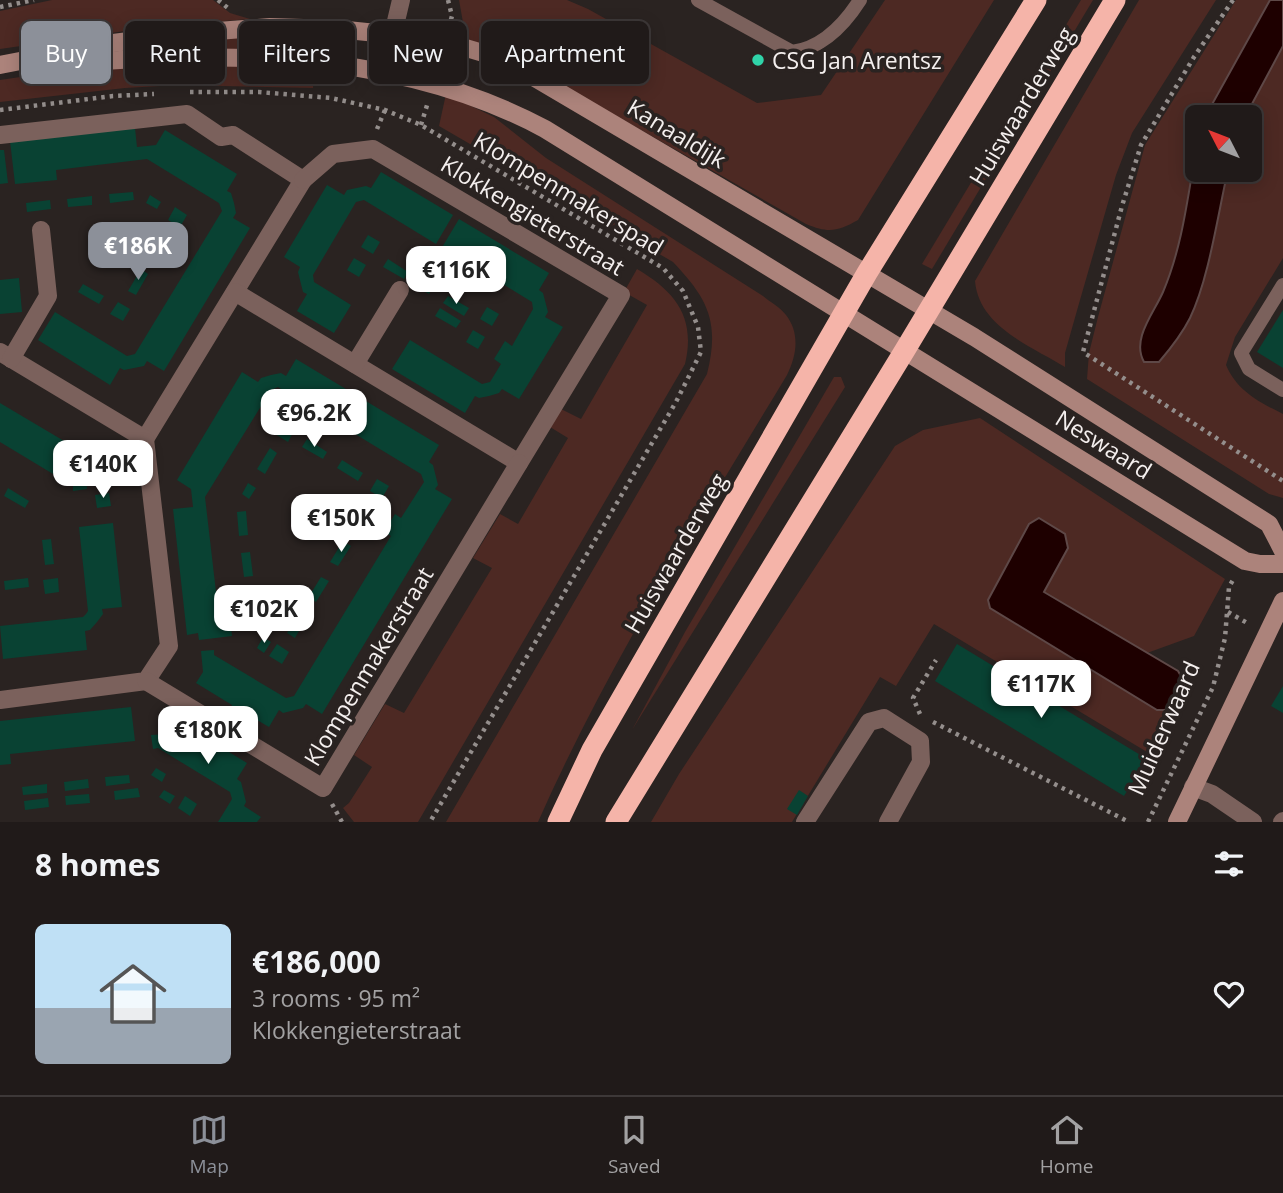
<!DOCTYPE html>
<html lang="en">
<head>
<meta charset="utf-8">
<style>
	body { margin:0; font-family:"Open Sans",sans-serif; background:#2d2726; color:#f1f3f6; height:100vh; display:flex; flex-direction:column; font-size:26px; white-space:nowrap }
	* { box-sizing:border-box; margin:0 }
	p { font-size:23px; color:#a2a1a2 }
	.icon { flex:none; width:38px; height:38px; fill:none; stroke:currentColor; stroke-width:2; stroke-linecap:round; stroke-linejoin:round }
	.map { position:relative; height:822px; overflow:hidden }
	.panel { display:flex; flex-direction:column; background:#201a19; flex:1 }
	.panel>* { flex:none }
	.hud { position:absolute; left:21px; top:21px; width:700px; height:63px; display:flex; gap:14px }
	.needle { width:46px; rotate:312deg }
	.buttons { position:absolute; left:1185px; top:105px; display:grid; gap:14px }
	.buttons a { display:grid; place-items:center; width:77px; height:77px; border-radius:10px; background:#201a19; box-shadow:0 4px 18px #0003,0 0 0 2px #3d3838; font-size:35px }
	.price { position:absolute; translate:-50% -60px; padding:0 16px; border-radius:14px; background:#fff; color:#222; font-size:23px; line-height:46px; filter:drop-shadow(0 2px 4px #0008) }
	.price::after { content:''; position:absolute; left:50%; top:42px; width:21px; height:16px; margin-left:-10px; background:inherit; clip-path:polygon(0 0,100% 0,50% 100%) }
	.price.current { background:#8c9099; color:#fff }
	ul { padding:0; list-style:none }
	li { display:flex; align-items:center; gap:21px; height:175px; padding:0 35px }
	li+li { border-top:2px solid #3d3838 }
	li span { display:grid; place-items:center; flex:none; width:196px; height:140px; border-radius:10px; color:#555 }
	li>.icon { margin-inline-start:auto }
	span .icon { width:84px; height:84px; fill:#fffc; stroke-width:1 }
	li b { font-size:30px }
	h2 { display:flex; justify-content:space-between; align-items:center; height:84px; padding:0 35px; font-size:30px }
	.chip { padding:0 24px; border-radius:10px; background:#201a19; box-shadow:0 4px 18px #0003,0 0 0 2px #3d3838; font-size:24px; line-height:63px }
	.chip.current { background:#8c9099; color:#fff }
	.menu { display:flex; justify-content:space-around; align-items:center; height:98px; border-top:2px solid #3d3838; background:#201a19; font-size:19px; color:#a2a1a2 }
	.menu a { display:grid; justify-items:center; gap:4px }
	.menu .current { color:#8c9099 }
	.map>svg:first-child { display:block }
</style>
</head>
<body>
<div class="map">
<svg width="1283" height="822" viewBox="0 0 1283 822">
	<rect width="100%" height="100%" fill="#2a2321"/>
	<g fill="#4d2923">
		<path d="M52,0H213L230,13L250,19L160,26L0,49V11Z"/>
		<path d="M459,0H567L588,9L757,103L821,95L885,0H994L858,220C837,232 828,233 806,224L525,64L463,37L464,28Z"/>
		<path d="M1081,0H1093L932,269L922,264Z"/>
		<path d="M1139,0H1216L1132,133L1116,175L1078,307L1065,353V367C1031,346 979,327 975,281Z"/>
		<path d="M1236,0H1270L1205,117H1197V144L1179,247L1163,293L1142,334L1203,281L1228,170H1250V117H1245L1283,46V258L1235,337L1226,365C1237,391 1259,402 1283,414V498L1269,494L1087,379L1089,353L1098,317L1145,145Z"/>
		<path d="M317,35L315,54L244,49H157V44L215,36Z"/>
		<path d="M164,63L314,69L313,88L178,85L125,88L0,102V80L81,68Z"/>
		<path d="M446,94L494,117L546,158L763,296C770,302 780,307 786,315C800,333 797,355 787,375C699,521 607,666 538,822H446L707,374C720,322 708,299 673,262L439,126Z"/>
		<path d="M637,269C676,292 696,318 685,364L418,822H354L343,808L349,803L372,767L354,755L385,704L404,713L492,568L473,558L500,514L518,524L568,438L550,427L561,409L581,419L647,305L624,292Z"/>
		<path d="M834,377H841L845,387L632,730L685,632Z"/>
		<path d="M980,418L1225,579L1194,636L1147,653L1044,592L989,600L990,608L1157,710H1165L1147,752L934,624L896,686L880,677L792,822H651L679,774L895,446L923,430Z"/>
	</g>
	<g fill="#1e0000" stroke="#5e4847" stroke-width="2">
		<path d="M1270,0H1283V46L1245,117H1205Z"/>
		<path d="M1197,144V170H1228C1218,213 1209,279 1190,318C1182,334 1171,348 1159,362H1144C1131,339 1154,313 1163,292C1183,245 1188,194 1197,144Z"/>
		<path d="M1039,518L1065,534L1068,548L1044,592L1178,671L1185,683L1178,698L1165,710H1157L990,608L988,600L1029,524Z"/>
	</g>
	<g fill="#094233">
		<path d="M135,128L137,147L156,145L165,130L237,174L227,191L231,193L234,203L236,213L233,218L250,228L164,371L147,361L144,366L124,370L120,368L110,385L38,340L55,312L127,356L135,354L222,211L219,203L147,159L56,170L57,180L15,184L10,141Z"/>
		<path d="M0,150H4L8,183L0,184Z"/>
		<path d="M381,172L453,215L436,244L364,200L356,202L313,275L314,282L351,305L334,333L297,311L307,294L303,292L298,272L300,267L284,257L327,185L344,195L347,190L366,186L371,188Z"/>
		<path d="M133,192L134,200L110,203L109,194Z"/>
		<path d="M150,195L161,202L157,209L146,203Z"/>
		<path d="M92,196V205L68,207L67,199Z"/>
		<path d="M50,200L51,209L27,212L26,203Z"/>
		<path d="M175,207L187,215L180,227L168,220Z"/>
		<path d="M459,219L549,273L539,290L543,293L548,312L545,317L563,327L519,399L502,389L499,393L489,396L479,398L475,396L465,413L392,369L410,340L482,384L490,382L501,364L494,359L505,341L512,346L533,309L532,302L478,269L473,277L438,254Z"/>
		<path d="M162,234L170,239L157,260L150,255Z"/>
		<path d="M368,235L380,242L373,254L361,247Z"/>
		<path d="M354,258L366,265L359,277L347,270Z"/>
		<path d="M388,259L408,272L404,279L383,267Z"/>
		<path d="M141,269L148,274L136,295L128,291Z"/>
		<path d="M19,278L22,312L0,314V280Z"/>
		<path d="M422,280L433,287L429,294L418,288Z"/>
		<path d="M83,284L104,296L99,304L78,292Z"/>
		<path d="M448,296L469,308L464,316L443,303Z"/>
		<path d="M118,302L130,309L123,321L110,314Z"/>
		<path d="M487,307L499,314L492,326L480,319Z"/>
		<path d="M440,308L461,321L456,328L435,316Z"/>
		<path d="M1283,310V368L1257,352Z"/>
		<path d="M473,330L485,337L478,349L466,342Z"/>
		<path d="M296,359L439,445L429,462L433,465L438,485L435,489L452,499L322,714L306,704L303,708L283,713L279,710L269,727L243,712L240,716L230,710L232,705L196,683L203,672L201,651L214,650V655L286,698L294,696L391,536L384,532L395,514L401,518L424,482L421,474L332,420L278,387L271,390L205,497L218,609L229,608L232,636L199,640L198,633L187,635L173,509L193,507L191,489L177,480L242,372L258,382L261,378L271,375L281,373L286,376Z"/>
		<path d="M0,403L91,457L85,468L87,489L73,491V486L0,442Z"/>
		<path d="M283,422L295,429L288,442L275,434Z"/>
		<path d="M307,439L327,452L323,459L302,447Z"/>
		<path d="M270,448L277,453L265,474L257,469Z"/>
		<path d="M342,460L363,473L358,481L337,468Z"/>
		<path d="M377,479L389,486L382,498L370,491Z"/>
		<path d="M248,483L256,488L249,499L242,494Z"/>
		<path d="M8,488L29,501L25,508L4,496Z"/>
		<path d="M109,493L111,506L97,508L95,495Z"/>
		<path d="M365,505L372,510L359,531L352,526Z"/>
		<path d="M246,511L248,535L239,536L237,512Z"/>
		<path d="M113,523L122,607L102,609L103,614L97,622L90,630L85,631L87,650L3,659L0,626L83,617L86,614L88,611L79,527Z"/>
		<path d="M51,539L54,564L45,565L42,540Z"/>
		<path d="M343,541L351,546L338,566L330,562Z"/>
		<path d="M250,552L253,576L244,577L241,553Z"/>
		<path d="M321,577L329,581L316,602L308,598Z"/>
		<path d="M28,578L29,587L5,590L4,581Z"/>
		<path d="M58,578L59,592L45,594L43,580Z"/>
		<path d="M255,593L257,617L248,618L246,594Z"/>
		<path d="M300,612L307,617L295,638L287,633Z"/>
		<path d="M263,637L271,642L264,653L257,648Z"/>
		<path d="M277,644L289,652L282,664L269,656Z"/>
		<path d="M957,644L1147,759L1124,796L935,681Z"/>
		<path d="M1283,686V713L1271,706Z"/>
		<path d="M131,707L135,741L10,754L11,764L0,765V721Z"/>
		<path d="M175,719L247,763L237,779L241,782L246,802L244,806L261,817L257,822H218L232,799L230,792L158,748L153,749L151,735L166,734Z"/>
		<path d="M156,768L166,774L162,782L151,775Z"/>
		<path d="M129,775L130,783L106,786L105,777Z"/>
		<path d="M88,779L89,788L65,791L64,782Z"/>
		<path d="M47,784V793L23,795L22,787Z"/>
		<path d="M138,788L140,797L115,800L114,791Z"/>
		<path d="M164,790L175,796L170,804L159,797Z"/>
		<path d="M799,790L808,796L797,815L787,809Z"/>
		<path d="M89,794L90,803L66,805L65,796Z"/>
		<path d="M185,796L197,804L190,816L178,808Z"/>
		<path d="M48,798L49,807L25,810L24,801Z"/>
	</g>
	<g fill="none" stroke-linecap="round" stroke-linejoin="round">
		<g stroke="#948e8c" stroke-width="4.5" stroke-dasharray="3.5 5" stroke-linecap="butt">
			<path d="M218,0L229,9"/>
			<path d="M448,0L452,16L450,23"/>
			<path d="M1233,0L1194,57L1141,145L1122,206L1083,352L1283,481"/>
			<path d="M0,7L34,0"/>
			<path d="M190,92H259L331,98L385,110L421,125L663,268L683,291L698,327L701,352L676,402L430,822"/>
			<path d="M0,110L113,96L154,94"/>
			<path d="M421,125L428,102"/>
			<path d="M377,129L385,110"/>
			<path d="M1228,612L1249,624"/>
			<path d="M920,714L913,698L936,660"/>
			<path d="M933,722L1129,822"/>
			<path d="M332,804L342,822"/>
			<path d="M1148,822L1213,687L1225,638L1229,587L1234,578"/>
		</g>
		<g stroke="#7b615c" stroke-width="14">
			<path d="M698,0L792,52C823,48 844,25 860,0"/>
			<path d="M1283,285L1241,353L1249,369L1283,390"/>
		</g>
		<g stroke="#7b615c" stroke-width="18">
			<path d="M384,72L401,0"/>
			<path d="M0,135L187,114L221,137L233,135L303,180L145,439"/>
			<path d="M235,292L519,463L621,295L373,149L333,154L303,180"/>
			<path d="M0,352L145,439L169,646L146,681L0,700"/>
			<path d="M11,359L48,296L41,230"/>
			<path d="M355,364L400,290"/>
			<path d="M146,681L323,788L519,463"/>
			<path d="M1193,787L1212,794L1253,822"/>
			<path d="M805,822L869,722L884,718L920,741L921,762L888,822"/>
			<path d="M1282,822L1283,821"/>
		</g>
		<g stroke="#ac837b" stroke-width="18">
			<path d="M53,64C222,53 390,46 545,129L1245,561L1260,564H1283"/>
			<path d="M0,65L113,43L192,33L270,27L337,29L416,37L446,42L503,59L974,337L1269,524L1283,551"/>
			<path d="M1177,822L1283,601"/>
		</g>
		<g stroke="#f5b4a9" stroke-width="21">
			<path d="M558,822L592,750L867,273L1036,0"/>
			<path d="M616,822L905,350L1115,0"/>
		</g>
	</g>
	<circle fill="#30d4a9" stroke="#2a2321" stroke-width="2.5" cx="758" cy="60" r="7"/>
	<g text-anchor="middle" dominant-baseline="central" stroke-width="7" stroke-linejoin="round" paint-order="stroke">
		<g font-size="23" fill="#f4efee" stroke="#2a2321" text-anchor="start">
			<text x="772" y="60">CSG Jan Arentsz</text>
		</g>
		<g font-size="23" fill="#f4efee" stroke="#2a2321">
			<text transform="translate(1021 106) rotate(-59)">Huiswaarderweg</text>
			<text transform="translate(677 133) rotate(31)">Kanaaldijk</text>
			<text transform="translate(569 193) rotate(31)">Klompenmakerspad</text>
			<text transform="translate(533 215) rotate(31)">Klokkengieterstraat</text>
			<text transform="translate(1104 444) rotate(32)">Neswaard</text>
			<text transform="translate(675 553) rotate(-60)">Huiswaarderweg</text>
			<text transform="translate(368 666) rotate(-59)">Klompenmakerstraat</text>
			<text transform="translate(1163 728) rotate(-66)">Muiderwaard</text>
		</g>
	</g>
</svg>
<div class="buttons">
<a><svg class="needle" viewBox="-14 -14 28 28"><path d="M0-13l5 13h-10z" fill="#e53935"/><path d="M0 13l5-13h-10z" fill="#a2a1a2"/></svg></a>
</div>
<b class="price current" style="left:138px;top:282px">€186K</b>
<b class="price" style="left:456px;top:306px">€116K</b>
<b class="price" style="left:314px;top:449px">€96.2K</b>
<b class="price" style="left:103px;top:500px">€140K</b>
<b class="price" style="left:341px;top:554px">€150K</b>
<b class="price" style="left:264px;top:645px">€102K</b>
<b class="price" style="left:1041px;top:720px">€117K</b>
<b class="price" style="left:208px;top:766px">€180K</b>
<div class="hud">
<a class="chip current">Buy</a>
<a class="chip">Rent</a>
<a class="chip">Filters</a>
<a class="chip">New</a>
<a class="chip">Apartment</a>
</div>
</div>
<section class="panel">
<h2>8 homes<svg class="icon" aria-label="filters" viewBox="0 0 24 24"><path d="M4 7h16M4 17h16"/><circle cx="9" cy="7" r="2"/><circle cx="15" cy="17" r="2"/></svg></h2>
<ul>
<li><span style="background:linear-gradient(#bfe0f5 60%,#9aa5b1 0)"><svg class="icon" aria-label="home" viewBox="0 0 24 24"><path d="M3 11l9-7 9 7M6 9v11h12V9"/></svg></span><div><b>€186,000</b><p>3 rooms · 95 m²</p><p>Klokkengieterstraat</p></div><svg class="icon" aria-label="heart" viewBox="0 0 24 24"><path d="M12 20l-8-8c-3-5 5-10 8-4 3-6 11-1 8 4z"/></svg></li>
</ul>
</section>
<nav class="menu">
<a class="current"><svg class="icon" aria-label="map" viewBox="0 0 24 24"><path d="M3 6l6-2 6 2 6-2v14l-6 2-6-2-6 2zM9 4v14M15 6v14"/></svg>Map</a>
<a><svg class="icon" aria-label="saved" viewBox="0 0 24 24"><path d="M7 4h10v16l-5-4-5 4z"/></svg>Saved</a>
<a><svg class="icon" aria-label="home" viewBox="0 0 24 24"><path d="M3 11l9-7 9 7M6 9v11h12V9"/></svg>Home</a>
</nav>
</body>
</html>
